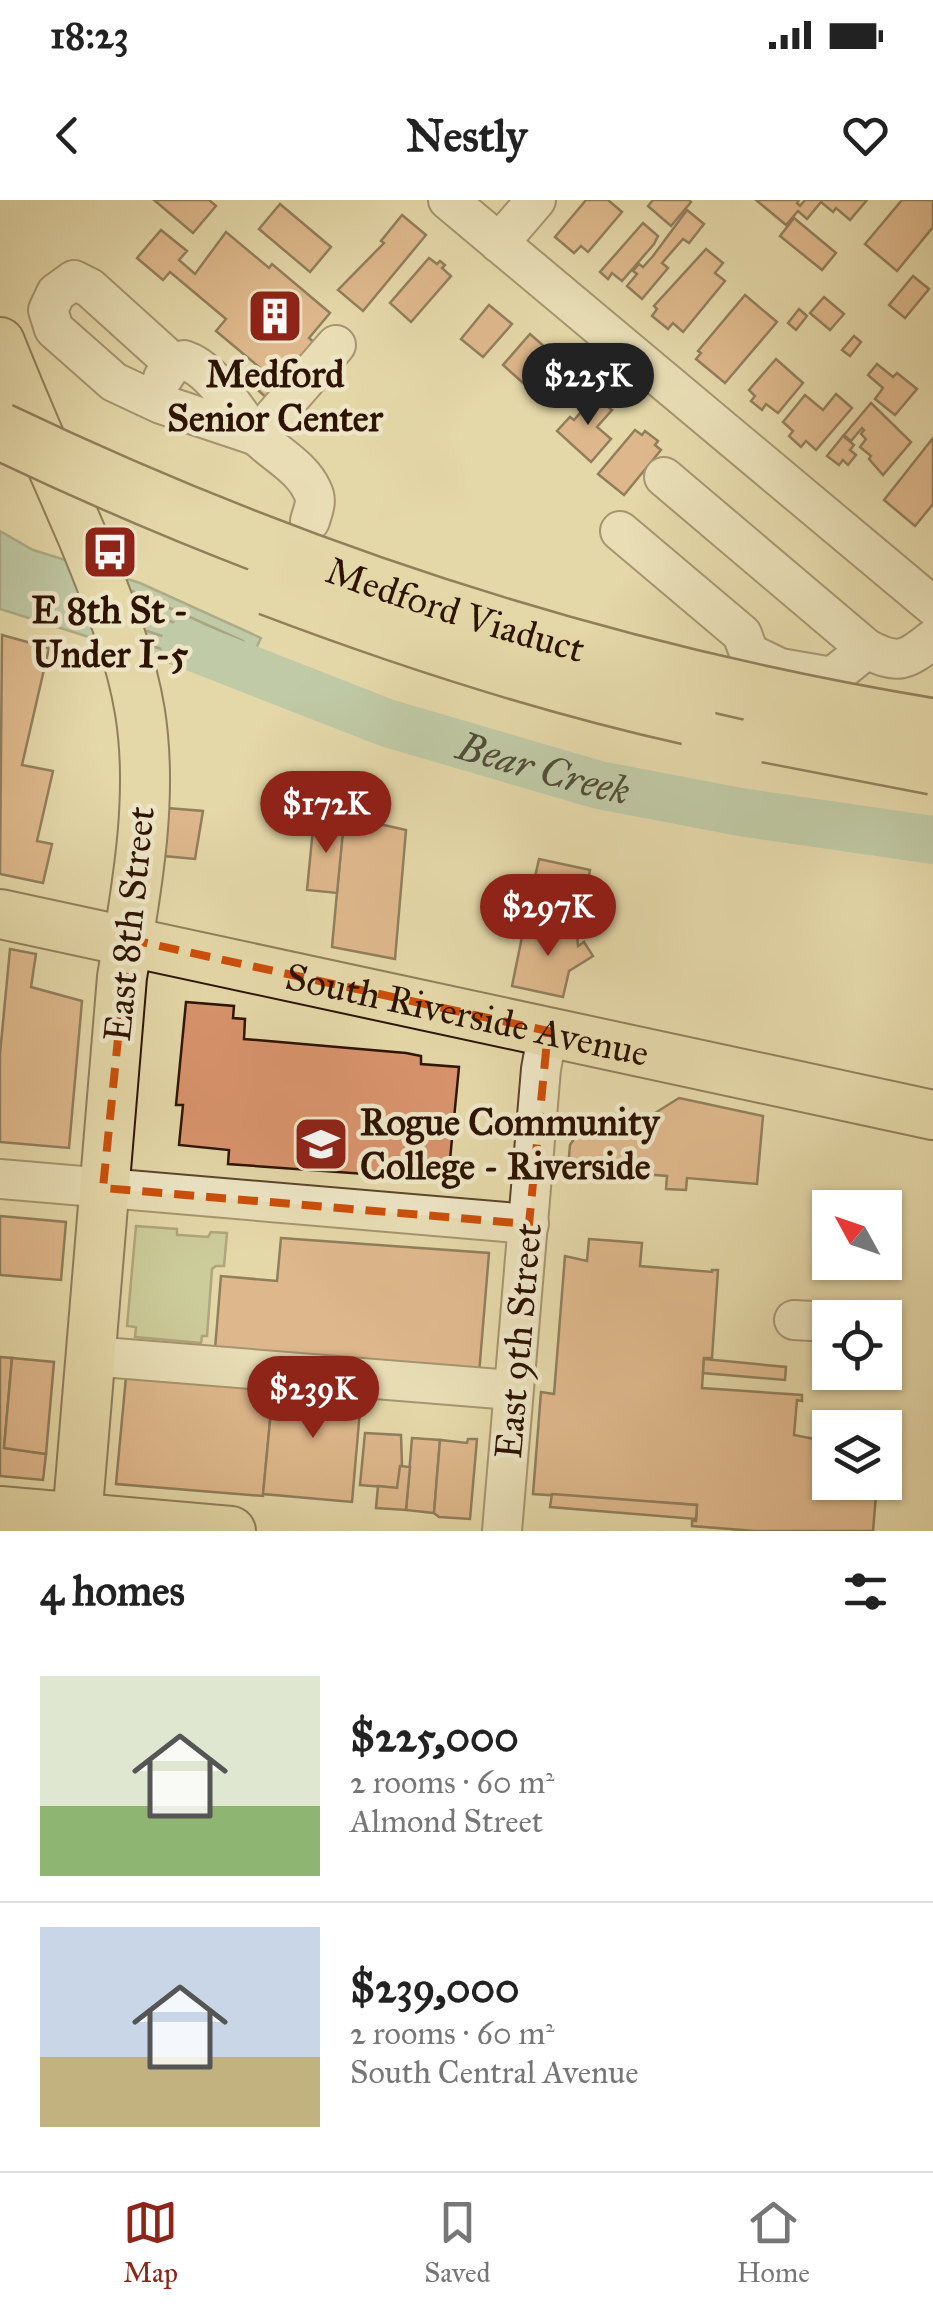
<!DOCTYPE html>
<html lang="en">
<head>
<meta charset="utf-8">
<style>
	body { margin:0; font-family:"IM FELL Great Primer",serif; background:#f6f6f6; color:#222; height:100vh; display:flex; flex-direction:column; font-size:38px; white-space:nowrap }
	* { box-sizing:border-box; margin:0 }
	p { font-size:32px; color:#767676 }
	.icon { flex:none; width:55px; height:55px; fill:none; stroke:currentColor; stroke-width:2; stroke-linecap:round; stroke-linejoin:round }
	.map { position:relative; height:1331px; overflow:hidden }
	.drawer { display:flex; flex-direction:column; background:#fff; flex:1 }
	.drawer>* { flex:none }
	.needle { width:65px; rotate:310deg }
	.buttons { position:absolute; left:812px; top:990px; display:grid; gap:20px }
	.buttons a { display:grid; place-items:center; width:90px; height:90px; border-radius:0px; background:#fff; box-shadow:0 2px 8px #0004; font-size:50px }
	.price { position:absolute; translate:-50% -85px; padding:0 22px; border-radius:35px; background:#8f2418; color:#fff; font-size:32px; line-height:65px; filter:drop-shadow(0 2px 5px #0008) }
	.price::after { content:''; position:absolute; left:50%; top:60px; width:30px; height:22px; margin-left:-15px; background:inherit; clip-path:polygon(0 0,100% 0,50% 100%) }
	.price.selected { background:#222; color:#fff }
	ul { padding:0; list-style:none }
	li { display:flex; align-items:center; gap:30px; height:250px; padding:0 40px }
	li+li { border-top:2px solid #e0e0e0 }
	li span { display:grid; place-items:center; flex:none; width:280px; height:200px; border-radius:0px; color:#555 }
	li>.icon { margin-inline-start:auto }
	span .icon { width:120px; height:120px; fill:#fffc; stroke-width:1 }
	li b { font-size:42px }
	h2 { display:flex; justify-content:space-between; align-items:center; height:120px; padding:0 40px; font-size:42px }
	.status { display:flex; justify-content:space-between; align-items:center; height:70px; padding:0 50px; background:#fff; direction:ltr }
	.status svg { height:28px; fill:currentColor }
	header { display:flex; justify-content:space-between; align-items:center; height:130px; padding:0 40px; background:#fff; font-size:45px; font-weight:700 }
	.tab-bar { display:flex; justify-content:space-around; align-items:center; height:140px; border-top:2px solid #e0e0e0; background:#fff; font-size:28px; color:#767676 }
	.tab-bar a { display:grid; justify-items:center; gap:5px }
	.tab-bar .selected { color:#8f2418 }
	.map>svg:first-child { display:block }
</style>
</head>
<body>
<div class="status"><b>18:23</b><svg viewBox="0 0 49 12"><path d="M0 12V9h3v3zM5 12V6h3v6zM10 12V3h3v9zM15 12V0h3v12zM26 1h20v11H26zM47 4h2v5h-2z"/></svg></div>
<header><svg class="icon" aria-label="back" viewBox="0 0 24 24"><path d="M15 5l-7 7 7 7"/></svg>Nestly<svg class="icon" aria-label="heart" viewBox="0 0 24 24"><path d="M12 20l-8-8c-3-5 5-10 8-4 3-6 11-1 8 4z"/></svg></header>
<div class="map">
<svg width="933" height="1331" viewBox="0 0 933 1331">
	<rect width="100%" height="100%" fill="#e4d7a8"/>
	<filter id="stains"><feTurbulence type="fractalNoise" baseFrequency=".002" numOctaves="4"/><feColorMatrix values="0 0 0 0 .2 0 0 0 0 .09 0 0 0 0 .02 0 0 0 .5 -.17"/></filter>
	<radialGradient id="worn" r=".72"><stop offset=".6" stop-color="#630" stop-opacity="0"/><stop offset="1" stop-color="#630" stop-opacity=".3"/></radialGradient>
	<path fill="#b0bf8b" stroke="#6f6a46" stroke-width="2.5" d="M136,1026L177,1029V1035H181L208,1037L211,1032L227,1033L224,1066H216L212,1069L207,1136H202L201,1143L135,1137L136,1127L127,1126Z"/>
	<path fill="#96baa5" stroke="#6c7863" stroke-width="2.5" d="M0,331L33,350L140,383L261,438L241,480L215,477L0,409Z"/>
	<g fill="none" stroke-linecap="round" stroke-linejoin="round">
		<g stroke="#626752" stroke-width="2.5">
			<path d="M132,391L243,441L246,445L237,466L232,469L151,446"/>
			<path d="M138,407L224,445L227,451L220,455L147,431"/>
		</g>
		<path stroke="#96baa5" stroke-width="48" id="s1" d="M185,444L387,523L599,585L740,612L933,640"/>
	</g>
	<g fill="#d8936c" stroke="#2e1400" stroke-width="2.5">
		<path d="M154,0H209L216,6L193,33Z"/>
		<path d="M586,0H608L622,12L588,52L581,46L574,53L555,37Z"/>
		<path d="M653,0H689L691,2L671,26L648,6Z"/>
		<path d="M756,0H799L797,3L800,6L805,0H867L850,20L836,8L833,12L821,2L807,19L798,11L786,25Z"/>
		<path d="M902,0H933V27L897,71L865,44Z"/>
		<path d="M280,4L331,47L310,72L259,29Z"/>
		<path d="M687,10L704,24L689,43L683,39L662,63L668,68L642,99L627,86L637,74L633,71L639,64L643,67L653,56Z"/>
		<path d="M402,15L426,35L363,111L338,90L384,43L381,41Z"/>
		<path d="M794,18L836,53L822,70L780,36Z"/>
		<path d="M643,23L658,36L654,44L622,81L612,73L608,79L600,72Z"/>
		<path d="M161,30L187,51L179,60L195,74L226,32L269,68L272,64L330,113L309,138L322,149L275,205L253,186L265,172L216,131L226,119L170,72L163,80L137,58Z"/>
		<path d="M706,49L723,63L715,73L725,81L683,132L673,123L668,129L652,116L657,109L654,106Z"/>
		<path d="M429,58L437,64L440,61L445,65L442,68L451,76L411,122L390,103Z"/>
		<path d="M913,76L929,89L905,118L889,105Z"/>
		<path d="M745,95L777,122L725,183L696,159L701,153L698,151Z"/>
		<path d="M824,97L844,114L830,130L810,113Z"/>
		<path d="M489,105L512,124L483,157L461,139Z"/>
		<path d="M799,109L807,116L796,130L788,123Z"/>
		<path d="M530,134L554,155L540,171L545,176L532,191L503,165Z"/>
		<path d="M854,136L861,142L850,156L842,150Z"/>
		<path d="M776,159L803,183L778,213L766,204L762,210L751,201L755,196L749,190Z"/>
		<path d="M877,164L893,177L897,173L917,189L895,215L875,199L883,188L868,175Z"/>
		<path d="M599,191L609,200L605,205L612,210L597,227L611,239L591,262L557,231L570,217L574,220Z"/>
		<path d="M836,194L852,208L816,250L806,241L801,247L789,236L793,231L783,222L805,195L823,210Z"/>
		<path d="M871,203L911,242L883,275L869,259L871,256L860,247L866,239L861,234L864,230L862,228L851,241L844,235Z"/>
		<path d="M635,230L642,235L645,231L658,241L655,245L661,250L624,295L598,274Z"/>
		<path d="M843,236L854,245L850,250L856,255L848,265L843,260L839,265L827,256Z"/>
		<path d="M933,238V304L915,326L884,300Z"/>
		<path d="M2,435L49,448L22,565L53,571L37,641L52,644L43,683L0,674Z"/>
		<path d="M167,608L203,611L195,659L164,656Z"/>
		<path d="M344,616L406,630L395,759L332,747Z"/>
		<path d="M314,619L344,621L337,693L307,690Z"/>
		<path d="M539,659L590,670L584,702L593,704L591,715L579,723L577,734L525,722Z"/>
		<path d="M525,722L577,734L578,746L584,742L593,756L569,771L563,797L512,786Z"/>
		<path d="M10,749L36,754L31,787L82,801L69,948L0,942V854Z"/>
		<path d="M186,802L234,806L233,818L245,819L244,839L406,853L421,856V864L459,867L448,980L228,964L229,950L179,945L183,905H176Z"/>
		<path d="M679,898L763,916L757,984L687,978L686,990L666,989L667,976L568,968L570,945L587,919L631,928Z"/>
		<path d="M0,1016L66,1022L61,1080L0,1075Z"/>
		<path d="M281,1038L489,1053L479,1174L215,1149L221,1076L277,1081Z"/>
		<path d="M589,1039L642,1043L640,1066L712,1072V1070H718L712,1158H704L702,1188L802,1195V1201L797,1200L794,1235L830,1242V1282H885V1252L899,1254L896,1295H876L873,1331H755L692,1326V1321H696L697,1305L533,1294L541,1192L554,1194L565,1056L587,1061Z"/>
		<path d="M0,1157L12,1158L4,1248L46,1254L43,1280L0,1276Z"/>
		<path d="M12,1158L54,1162L46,1254L4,1248Z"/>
		<path d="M704,1159L786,1167L785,1180L703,1173Z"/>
		<path d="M127,1166L274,1179L263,1296L116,1284Z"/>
		<path d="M274,1179L362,1187L352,1302L263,1294Z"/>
		<path d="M365,1233L401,1235L402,1266L397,1288L360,1285Z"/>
		<path d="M412,1238L440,1240L434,1313L406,1310Z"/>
		<path d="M468,1239H477L470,1319L439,1317L434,1313L440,1240L467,1243Z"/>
		<path d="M400,1266L410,1267L406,1310L376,1308L378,1286L397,1288Z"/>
		<path d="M552,1294L697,1305L696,1319L550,1307Z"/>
	</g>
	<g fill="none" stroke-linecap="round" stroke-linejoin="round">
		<g stroke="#5c452a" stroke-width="42">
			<g id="minor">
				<path d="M448,0L933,406"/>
				<path d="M499,43L536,0"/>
				<path d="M173,163L90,88L74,80L56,93L48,110L54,129L114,182L161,204L257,236L336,145"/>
				<path d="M163,178L173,163L184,160C215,170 234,211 255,234C273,253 301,266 312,290C318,301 313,310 310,321"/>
				<path d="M664,277L867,449C898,465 906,461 933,439"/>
				<path d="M620,331L742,434L749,453L780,468L832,477L867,449"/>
				<path d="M0,979L529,1024"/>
				<path d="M794,1120L830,1122"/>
				<path d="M90,1156L512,1190"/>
				<path d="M502,1331L541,869L548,831"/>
			</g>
		</g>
		<g stroke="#2e1400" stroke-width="52">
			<g id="major">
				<path d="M0,142C26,208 55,273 83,338C106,395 130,451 140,512C154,599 136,692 122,777L76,1331"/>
				<path id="s2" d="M0,714L933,915"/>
				<path d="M0,1311L231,1331"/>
			</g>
		</g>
		<use href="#minor" stroke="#ede5c6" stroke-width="38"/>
		<use href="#major" stroke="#e4d7a8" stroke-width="48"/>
		<g stroke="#2e1400" stroke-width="60" stroke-linecap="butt">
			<g id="highway-bridge">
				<path id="s3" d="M0,231C295,372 610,474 933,527"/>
				<path d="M269,387C406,439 545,484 688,516"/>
				<path d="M767,534L933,566"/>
			</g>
		</g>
		<use href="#highway-bridge" stroke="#e4d7a8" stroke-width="55"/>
	</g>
	<path d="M0 0H933V1331H0ZM128,739L548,831L529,1024L103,988Z" fill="#e4d7a8" fill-opacity=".55" fill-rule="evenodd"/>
	<path fill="none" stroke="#cc4f0a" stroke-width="8" stroke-dasharray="20 12" stroke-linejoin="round" d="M128,739L548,831L529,1024L103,988Z"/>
	<defs>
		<g id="building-square" transform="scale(2.875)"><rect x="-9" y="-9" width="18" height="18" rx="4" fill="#8f2418" stroke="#ede5c6"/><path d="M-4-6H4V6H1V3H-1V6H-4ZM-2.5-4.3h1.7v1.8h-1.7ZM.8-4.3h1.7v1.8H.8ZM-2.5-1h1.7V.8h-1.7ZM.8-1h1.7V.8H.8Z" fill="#fff"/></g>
		<g id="bus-square" transform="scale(2.875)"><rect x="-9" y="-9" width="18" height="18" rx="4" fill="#8f2418" stroke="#ede5c6"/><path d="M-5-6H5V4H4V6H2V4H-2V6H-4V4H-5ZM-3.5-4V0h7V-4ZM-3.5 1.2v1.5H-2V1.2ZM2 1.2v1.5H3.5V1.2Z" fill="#fff"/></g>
		<g id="university-square" transform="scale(2.875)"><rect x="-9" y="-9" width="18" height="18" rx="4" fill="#8f2418" stroke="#ede5c6"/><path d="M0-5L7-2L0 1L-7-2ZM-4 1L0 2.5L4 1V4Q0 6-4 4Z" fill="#fff"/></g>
	</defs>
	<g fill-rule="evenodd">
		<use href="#building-square" x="275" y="116"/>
		<use href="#bus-square" x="110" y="352"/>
		<use href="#university-square" x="321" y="944"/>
	</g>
	<g text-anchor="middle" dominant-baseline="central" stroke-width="9" stroke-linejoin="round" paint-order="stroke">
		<g font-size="38" font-weight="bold" fill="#2e1400" stroke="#ede5c6">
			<text x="275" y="174">Medford<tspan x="275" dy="44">Senior Center</tspan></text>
			<text x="110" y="410">E 8th St -<tspan x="110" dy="44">Under I-5</tspan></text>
			<text x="360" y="922" text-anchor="start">Rogue Community<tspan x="360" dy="44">College - Riverside</tspan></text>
		</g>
		<g font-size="38" fill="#2e1400" stroke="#ede5c6">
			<text stroke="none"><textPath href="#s3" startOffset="490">Medford Viaduct</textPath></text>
			<text transform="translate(129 724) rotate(-84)">East 8th Street</text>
			<text stroke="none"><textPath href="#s2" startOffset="478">South Riverside Avenue</textPath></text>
			<text transform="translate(518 1141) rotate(-85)">East 9th Street</text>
		</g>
		<g font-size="40" font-style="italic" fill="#524e3a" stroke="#ede5c6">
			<text stroke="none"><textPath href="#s1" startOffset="380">Bear Creek</textPath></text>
		</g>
	</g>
	<rect width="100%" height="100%" filter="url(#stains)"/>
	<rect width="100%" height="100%" fill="url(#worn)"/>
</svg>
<div class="buttons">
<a><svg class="needle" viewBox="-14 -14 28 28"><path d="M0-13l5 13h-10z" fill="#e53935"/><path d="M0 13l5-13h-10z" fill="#767676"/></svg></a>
<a><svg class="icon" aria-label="locate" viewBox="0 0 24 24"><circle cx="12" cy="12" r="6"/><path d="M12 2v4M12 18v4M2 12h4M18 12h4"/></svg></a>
<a><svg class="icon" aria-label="layers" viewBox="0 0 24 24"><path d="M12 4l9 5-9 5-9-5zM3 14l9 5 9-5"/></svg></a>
</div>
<b class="price selected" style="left:588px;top:228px">$225K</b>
<b class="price" style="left:326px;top:656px">$172K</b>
<b class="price" style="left:548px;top:759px">$297K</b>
<b class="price" style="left:313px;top:1241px">$239K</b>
</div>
<section class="drawer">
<h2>4 homes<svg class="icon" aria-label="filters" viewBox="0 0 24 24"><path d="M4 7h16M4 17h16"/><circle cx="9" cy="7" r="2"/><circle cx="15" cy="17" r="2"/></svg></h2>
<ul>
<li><span style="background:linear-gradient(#dfe7d0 65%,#8fb573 0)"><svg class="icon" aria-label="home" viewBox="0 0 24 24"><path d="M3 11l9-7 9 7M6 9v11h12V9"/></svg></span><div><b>$225,000</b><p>2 rooms · 60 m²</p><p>Almond Street</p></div></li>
<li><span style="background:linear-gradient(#c9d6e8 65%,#c2b280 0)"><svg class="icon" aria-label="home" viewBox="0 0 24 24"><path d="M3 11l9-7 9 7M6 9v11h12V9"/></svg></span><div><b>$239,000</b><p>2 rooms · 60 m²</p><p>South Central Avenue</p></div></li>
</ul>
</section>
<nav class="tab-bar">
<a class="selected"><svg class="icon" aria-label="map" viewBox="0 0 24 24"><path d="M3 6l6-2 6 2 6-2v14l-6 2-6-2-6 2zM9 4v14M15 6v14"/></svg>Map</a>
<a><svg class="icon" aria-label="saved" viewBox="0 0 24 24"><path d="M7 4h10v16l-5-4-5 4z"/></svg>Saved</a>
<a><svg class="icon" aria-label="home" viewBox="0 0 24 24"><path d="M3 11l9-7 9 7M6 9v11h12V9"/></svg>Home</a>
</nav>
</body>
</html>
